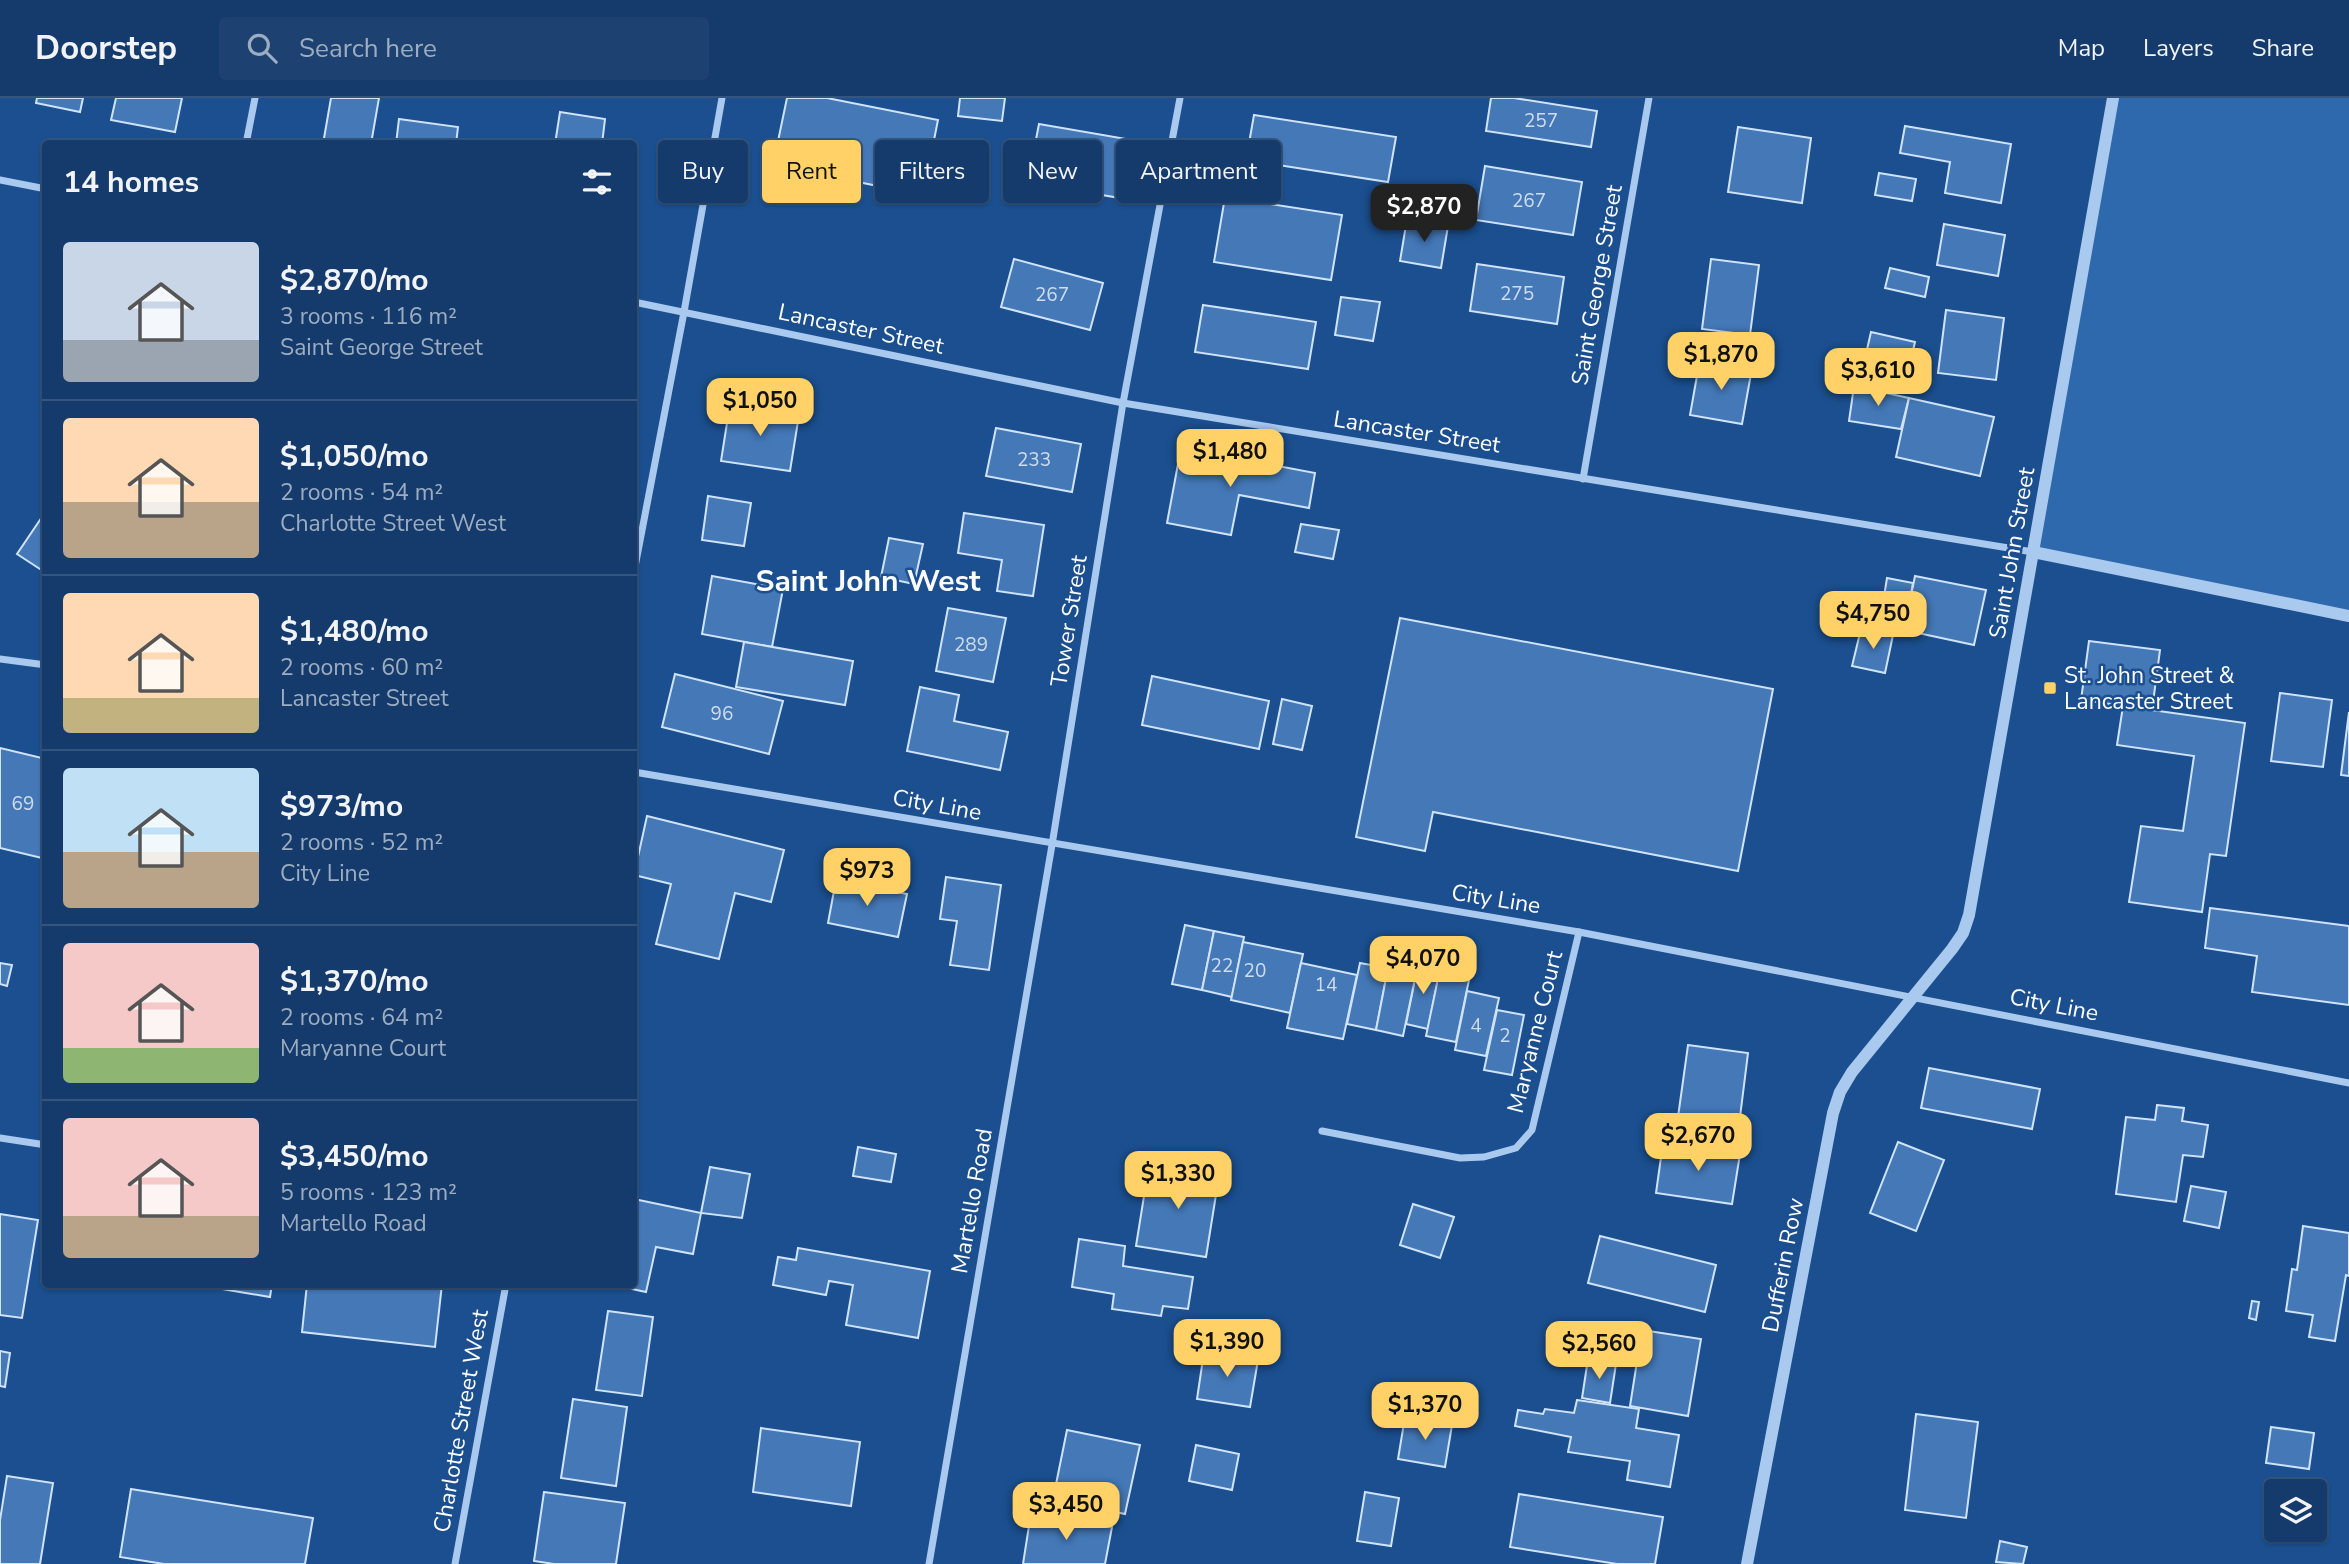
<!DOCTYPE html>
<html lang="en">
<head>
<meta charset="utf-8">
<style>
	body { margin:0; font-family:"Nunito Sans",sans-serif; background:#1d4271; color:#f1f3f6; height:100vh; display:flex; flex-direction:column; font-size:26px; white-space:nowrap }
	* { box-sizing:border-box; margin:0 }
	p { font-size:23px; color:#9dadc1 }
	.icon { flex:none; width:38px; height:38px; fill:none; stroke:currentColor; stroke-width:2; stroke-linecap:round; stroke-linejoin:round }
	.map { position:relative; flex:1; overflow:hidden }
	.side { position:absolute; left:42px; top:42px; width:595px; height:1148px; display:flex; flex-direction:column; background:#143b6b; border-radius:7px; box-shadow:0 2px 5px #0004,0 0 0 2px #33557e }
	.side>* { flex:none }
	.guide { position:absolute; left:658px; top:42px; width:665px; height:63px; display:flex; gap:14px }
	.fabs { position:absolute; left:2264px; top:1381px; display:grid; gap:14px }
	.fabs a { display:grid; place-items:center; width:63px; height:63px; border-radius:7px; background:#143b6b; box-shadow:0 2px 5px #0004,0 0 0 2px #33557e; font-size:35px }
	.price { position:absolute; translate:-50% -60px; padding:0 16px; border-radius:14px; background:#ffd166; color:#111; font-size:23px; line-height:46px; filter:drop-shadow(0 2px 4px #0008) }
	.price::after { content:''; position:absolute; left:50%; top:42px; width:21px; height:16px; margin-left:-10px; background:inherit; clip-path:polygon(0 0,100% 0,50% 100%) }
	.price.active { background:#222; color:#fff }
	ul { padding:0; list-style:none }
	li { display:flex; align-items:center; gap:21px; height:175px; padding:0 21px }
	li+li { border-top:2px solid #33557e }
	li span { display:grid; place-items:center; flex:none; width:196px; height:140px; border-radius:7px; color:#555 }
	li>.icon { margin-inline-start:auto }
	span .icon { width:84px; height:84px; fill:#fffc; stroke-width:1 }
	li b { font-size:30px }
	h2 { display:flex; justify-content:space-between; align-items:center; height:84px; padding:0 21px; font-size:30px }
	.pill { padding:0 24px; border-radius:7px; background:#143b6b; box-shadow:0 2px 5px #0004,0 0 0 2px #33557e; font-size:24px; line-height:63px }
	.pill.active { background:#ffd166; color:#111 }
	header { display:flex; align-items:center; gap:42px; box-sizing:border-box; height:98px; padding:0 35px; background:#143b6b; border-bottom:2px solid #33557e }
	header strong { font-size:33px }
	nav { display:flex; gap:38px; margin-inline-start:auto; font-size:24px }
	.search { width:490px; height:63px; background:#1d4271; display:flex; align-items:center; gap:18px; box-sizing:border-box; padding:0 24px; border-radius:7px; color:#9dadc1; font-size:26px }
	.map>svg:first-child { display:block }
</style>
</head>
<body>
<header>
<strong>Doorstep</strong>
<div class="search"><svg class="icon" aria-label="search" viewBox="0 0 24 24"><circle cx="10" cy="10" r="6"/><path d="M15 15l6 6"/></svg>Search here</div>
<nav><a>Map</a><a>Layers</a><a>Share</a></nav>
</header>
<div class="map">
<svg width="2349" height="1466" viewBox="0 0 2349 1466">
	<rect width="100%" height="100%" fill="#1b4f8f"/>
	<path fill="#2e69ad" d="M2113,0H2349V518L2033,454Z"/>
	<g fill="#4478b7" stroke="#cfe3fa" stroke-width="2">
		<path d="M37,0H83L80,14L36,5Z"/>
		<path d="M116,0H182L175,34L111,22Z"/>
		<path d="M331,0H379L371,46H323Z"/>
		<path d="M787,0H827L938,22L923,97L773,67Z"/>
		<path d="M960,0H1005L1002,23L958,18Z"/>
		<path d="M1491,0H1514L1597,13L1591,49L1486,33Z"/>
		<path d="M560,14L605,21L602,46H555Z"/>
		<path d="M1254,17L1396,39L1388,84L1246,62Z"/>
		<path d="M399,21L458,29L456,46H396Z"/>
		<path d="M1039,26L1132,42L1120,100L1066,91L1069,74L1031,67Z"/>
		<path d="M1905,28L2011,46L2001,105L1945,95L1950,64L1900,55Z"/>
		<path d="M1738,29L1811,40L1802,105L1728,94Z"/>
		<path d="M1485,68L1582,84L1573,137L1476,122Z"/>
		<path d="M1879,75L1916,81L1912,103L1875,97Z"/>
		<path d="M1225,99L1342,117L1331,182L1214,164Z"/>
		<path d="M1407,121L1448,128L1441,170L1400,163Z"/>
		<path d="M1944,126L2005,137L1998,178L1937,167Z"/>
		<path d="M1014,161L1103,185L1090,232L1001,209Z"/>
		<path d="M1711,161L1759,167L1750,237L1702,231Z"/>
		<path d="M1477,166L1564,179L1557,226L1470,213Z"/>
		<path d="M1890,170L1929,179L1925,199L1885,190Z"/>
		<path d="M1341,199L1380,204L1373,243L1335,237Z"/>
		<path d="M1203,207L1316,224L1308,271L1195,254Z"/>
		<path d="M1946,212L2004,220L1996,282L1938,275Z"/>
		<path d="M1871,234L1915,244L1907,278L1863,269Z"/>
		<path d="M1700,261L1752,270L1742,326L1690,317Z"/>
		<path d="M1854,288L1909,300L1901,331L1849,323Z"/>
		<path d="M1909,300L1994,319L1980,378L1896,359Z"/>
		<path d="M730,306L799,317L790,373L721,363Z"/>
		<path d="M996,330L1081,346L1072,394L986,378Z"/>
		<path d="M1181,350L1315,375L1309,410L1239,397L1231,437L1167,425Z"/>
		<path d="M708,398L751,405L744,448L702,442Z"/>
		<path d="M964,415L1044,427L1033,498L997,493L1002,462L958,455Z"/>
		<path d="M44,416H46V475L17,456Z"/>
		<path d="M1301,426L1339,432L1333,461L1295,454Z"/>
		<path d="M889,440L923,446L914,486L881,479Z"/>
		<path d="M712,478L783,491L772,549L702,536Z"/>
		<path d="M1915,478L1986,492L1974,547L1904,532Z"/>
		<path d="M1887,480L1913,485L1904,532L1894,531L1893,537L1861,531L1866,502L1883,505Z"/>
		<path d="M948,510L1006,520L993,584L936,573Z"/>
		<path d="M1400,520L1773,591L1738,773L1433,714L1425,753L1356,739Z"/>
		<path d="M1861,531L1893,537L1885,575L1852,568Z"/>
		<path d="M2089,543L2160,552L2152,612L2081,602Z"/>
		<path d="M744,544L853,563L845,607L736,589Z"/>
		<path d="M675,576L783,603L769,656L662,629Z"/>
		<path d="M1152,578L1269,603L1259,651L1142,627Z"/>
		<path d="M920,589L959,597L954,623L1008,634L1000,672L907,653Z"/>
		<path d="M2280,595L2332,602L2323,669L2271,663Z"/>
		<path d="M1282,601L1312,608L1302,652L1273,646Z"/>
		<path d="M2123,608L2245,625L2226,758L2210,756L2202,814L2129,804L2141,728L2183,733L2194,658L2117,647Z"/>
		<path d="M2349,614V678L2341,677Z"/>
		<path d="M0,650L46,661V761L0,750Z"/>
		<path d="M647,718L784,752L771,804L735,795L719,861L656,846L671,786L634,777Z"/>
		<path d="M946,779L1001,787L989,872L950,867L957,823L940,821Z"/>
		<path d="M836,782L907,796L898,839L828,825Z"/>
		<path d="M2210,810L2349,828V907L2252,894L2257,858L2205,850Z"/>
		<path d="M1185,827L1214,833L1202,892L1172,886Z"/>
		<path d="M1214,833L1244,839L1232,899L1202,892Z"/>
		<path d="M1243,844L1303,856L1290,915L1231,902Z"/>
		<path d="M0,865L12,867L7,888L0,886Z"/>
		<path d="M1301,865L1357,877L1343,941L1287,930Z"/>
		<path d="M1360,865L1388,870L1376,932L1347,926Z"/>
		<path d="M1418,866L1446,872L1444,877L1439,876L1428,931L1406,926Z"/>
		<path d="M1388,870L1416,876L1403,938L1376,932Z"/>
		<path d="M1439,876L1469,882L1456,944L1426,938Z"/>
		<path d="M1467,893L1499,900L1486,958L1455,952Z"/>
		<path d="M1497,912L1524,917L1512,977L1484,972Z"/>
		<path d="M1688,947L1748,955L1739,1027L1678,1019Z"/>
		<path d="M1929,970L2040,991L2032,1031L1921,1010Z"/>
		<path d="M2157,1007L2184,1010L2182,1023L2208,1027L2203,1059L2183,1057L2176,1104L2116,1096L2126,1019L2155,1022Z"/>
		<path d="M1898,1044L1944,1062L1916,1133L1870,1115Z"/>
		<path d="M1663,1045L1740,1056L1732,1106L1656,1095Z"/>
		<path d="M858,1049L896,1056L891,1084L853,1078Z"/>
		<path d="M1149,1067L1219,1078L1206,1159L1136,1148Z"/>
		<path d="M710,1069L750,1076L742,1120L701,1115Z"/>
		<path d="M2191,1088L2226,1094L2219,1130L2184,1123Z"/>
		<path d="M634,1101L701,1115L693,1156L656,1149L646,1194L609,1186H634Z"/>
		<path d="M1413,1106L1454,1119L1440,1160L1400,1147Z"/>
		<path d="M0,1116L38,1122L22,1220L0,1217Z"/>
		<path d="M2303,1128L2349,1135V1178L2346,1177L2335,1243L2309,1239L2313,1217L2286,1213L2292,1171L2297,1172Z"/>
		<path d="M1600,1138L1716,1167L1705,1214L1588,1185Z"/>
		<path d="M1079,1141L1125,1148L1123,1168L1193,1179L1188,1211L1163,1208L1161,1218L1112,1211L1114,1196L1072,1189Z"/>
		<path d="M798,1150L930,1173L918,1240L846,1227L853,1187L829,1183L826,1197L773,1187L778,1159L796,1162Z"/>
		<path d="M211,1186H272L270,1199L210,1189Z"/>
		<path d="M307,1186H442L435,1249L302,1234Z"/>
		<path d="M2252,1203L2259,1204L2256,1222L2249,1220Z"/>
		<path d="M608,1213L653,1219L642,1298L596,1292Z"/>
		<path d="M1642,1232L1701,1241L1688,1318L1630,1308Z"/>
		<path d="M0,1253L10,1255L5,1289L0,1288Z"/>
		<path d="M1204,1254L1258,1262L1250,1309L1197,1301Z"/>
		<path d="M1588,1261L1616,1266L1610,1305L1582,1300Z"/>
		<path d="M573,1301L627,1309L616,1388L561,1380Z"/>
		<path d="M1577,1302L1639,1311L1636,1330L1679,1337L1670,1389L1627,1382L1630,1363L1568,1354L1571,1339L1515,1328L1518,1312L1543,1316L1545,1311L1574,1315Z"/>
		<path d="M1916,1316L1978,1324L1966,1420L1905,1412Z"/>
		<path d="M1405,1319L1452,1327L1445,1369L1398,1361Z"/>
		<path d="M2271,1329L2314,1335L2309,1371L2266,1365Z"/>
		<path d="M761,1330L860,1344L851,1408L753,1394Z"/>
		<path d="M1067,1332L1140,1347L1125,1416L1053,1401Z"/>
		<path d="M1196,1347L1239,1356L1232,1392L1189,1383Z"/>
		<path d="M7,1378L53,1385L40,1466H0V1422Z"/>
		<path d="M131,1391L313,1420L305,1466H164L120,1459Z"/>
		<path d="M544,1394L625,1405L616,1466H554L534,1463Z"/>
		<path d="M1365,1394L1399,1400L1391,1448L1357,1443Z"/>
		<path d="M1519,1396L1663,1419L1655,1466H1617L1510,1449Z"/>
		<path d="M1031,1415L1112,1429L1105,1466H1023Z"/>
		<path d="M2000,1443L2027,1449L2023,1466L1996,1464Z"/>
	</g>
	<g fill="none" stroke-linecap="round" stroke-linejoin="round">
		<g stroke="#a9c9ee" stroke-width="7">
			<path d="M246,46L255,0"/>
			<path d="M0,82L46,91"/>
			<path d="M634,204L1123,305L2033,454"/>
			<path d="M1583,381L1649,0"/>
			<path d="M634,474L684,214L722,0"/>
			<path d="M0,561L46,567"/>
			<path d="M634,674L1579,834L2349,985"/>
			<path d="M1322,1033L1460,1060L1484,1059L1516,1050L1532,1032L1579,834"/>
			<path d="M0,1040L46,1047"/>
			<path d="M455,1466L506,1186"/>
			<path d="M929,1466L1052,747L1123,305L1180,0"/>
		</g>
		<g stroke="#a9c9ee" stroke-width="12">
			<path d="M2033,454L2349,518"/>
			<path d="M1747,1466L1833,1015L1840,994L1852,974L1952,851L1963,835L1969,817L2113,0"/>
		</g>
	</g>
	<rect fill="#ffd166" stroke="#1b4f8f" stroke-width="2.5" x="2043" y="583" width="14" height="14" rx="3.5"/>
	<g text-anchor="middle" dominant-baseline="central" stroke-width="5" stroke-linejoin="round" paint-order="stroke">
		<g font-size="19" fill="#d0dded">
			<text x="1541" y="23">257</text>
			<text x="1529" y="103">267</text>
			<text x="1517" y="196">275</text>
			<text x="1052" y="197">267</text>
			<text x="1034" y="362">233</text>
			<text x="971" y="547">289</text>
			<text x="722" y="616">96</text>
			<text x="23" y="706">69</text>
			<text x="1222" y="868">22</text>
			<text x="1255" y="873">20</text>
			<text x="1326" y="887">14</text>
			<text x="1476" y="928">4</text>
			<text x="1505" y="938">2</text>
		</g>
		<g font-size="23" fill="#fff" stroke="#1b4f8f">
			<text transform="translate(1597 187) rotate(-80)">Saint George Street</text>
			<text transform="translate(861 231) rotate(12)">Lancaster Street</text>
			<text transform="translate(1417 334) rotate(9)">Lancaster Street</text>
			<text transform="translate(2012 455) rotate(-80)">Saint John Street</text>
			<text transform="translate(1069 523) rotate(-81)">Tower Street</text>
			<text transform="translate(937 707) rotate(10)">City Line</text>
			<text transform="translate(1496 801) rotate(9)">City Line</text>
			<text transform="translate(2054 907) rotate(11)">City Line</text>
			<text transform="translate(1535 934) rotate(-76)">Maryanne Court</text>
			<text transform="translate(972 1103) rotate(-80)">Martello Road</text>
			<text transform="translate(1783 1167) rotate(-79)">Dufferin Row</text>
			<text transform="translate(461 1323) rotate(-80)">Charlotte Street West</text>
		</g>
		<g font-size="23" fill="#fff" stroke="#1b4f8f" text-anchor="start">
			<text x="2064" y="577">St. John Street &amp;<tspan x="2064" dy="26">Lancaster Street</tspan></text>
		</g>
		<g font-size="30" font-weight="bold" fill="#fff" stroke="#1b4f8f">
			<text x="868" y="483">Saint John West</text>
		</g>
	</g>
</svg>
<div class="fabs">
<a><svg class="icon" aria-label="layers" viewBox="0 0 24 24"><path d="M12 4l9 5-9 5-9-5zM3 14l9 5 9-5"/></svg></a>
</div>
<b class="price active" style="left:1424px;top:146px">$2,870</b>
<b class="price" style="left:1721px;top:294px">$1,870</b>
<b class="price" style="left:1878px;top:310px">$3,610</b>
<b class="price" style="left:760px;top:340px">$1,050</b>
<b class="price" style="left:1230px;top:391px">$1,480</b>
<b class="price" style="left:1873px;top:553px">$4,750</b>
<b class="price" style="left:867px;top:810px">$973</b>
<b class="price" style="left:1423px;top:898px">$4,070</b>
<b class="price" style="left:1698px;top:1075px">$2,670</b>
<b class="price" style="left:1178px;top:1113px">$1,330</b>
<b class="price" style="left:1227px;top:1281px">$1,390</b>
<b class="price" style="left:1599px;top:1283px">$2,560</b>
<b class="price" style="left:1425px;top:1344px">$1,370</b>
<b class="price" style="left:1066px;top:1444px">$3,450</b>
<div class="guide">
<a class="pill">Buy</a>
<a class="pill active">Rent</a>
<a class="pill">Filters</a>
<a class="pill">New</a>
<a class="pill">Apartment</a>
</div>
<section class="side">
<h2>14 homes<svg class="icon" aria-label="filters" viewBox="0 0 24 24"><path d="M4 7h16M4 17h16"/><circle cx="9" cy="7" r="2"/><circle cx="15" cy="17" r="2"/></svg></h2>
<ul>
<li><span style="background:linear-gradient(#c9d6e8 70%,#9aa5b1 0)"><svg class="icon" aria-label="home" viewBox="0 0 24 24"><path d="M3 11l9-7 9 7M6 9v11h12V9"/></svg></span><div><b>$2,870/mo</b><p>3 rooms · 116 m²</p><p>Saint George Street</p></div></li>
<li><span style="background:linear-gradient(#ffd9b3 60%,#b9a48a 0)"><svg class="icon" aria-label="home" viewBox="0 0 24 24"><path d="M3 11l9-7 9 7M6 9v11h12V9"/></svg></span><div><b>$1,050/mo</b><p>2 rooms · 54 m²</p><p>Charlotte Street West</p></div></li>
<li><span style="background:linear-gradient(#ffd9b3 75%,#c2b280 0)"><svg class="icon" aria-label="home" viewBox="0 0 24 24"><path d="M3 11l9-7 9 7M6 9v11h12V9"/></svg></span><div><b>$1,480/mo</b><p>2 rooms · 60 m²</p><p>Lancaster Street</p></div></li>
<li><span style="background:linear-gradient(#bfe0f5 60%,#b9a48a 0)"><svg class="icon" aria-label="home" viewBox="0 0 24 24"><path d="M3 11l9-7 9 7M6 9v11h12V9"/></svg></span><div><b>$973/mo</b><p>2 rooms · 52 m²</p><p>City Line</p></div></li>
<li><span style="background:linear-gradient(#f6c9c9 75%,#8fb573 0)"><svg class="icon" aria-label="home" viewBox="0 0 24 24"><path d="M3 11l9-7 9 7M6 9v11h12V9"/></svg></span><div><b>$1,370/mo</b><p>2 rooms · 64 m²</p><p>Maryanne Court</p></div></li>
<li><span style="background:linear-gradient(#f6c9c9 70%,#b9a48a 0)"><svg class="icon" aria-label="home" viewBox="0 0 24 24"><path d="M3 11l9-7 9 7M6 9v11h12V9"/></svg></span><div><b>$3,450/mo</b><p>5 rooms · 123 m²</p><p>Martello Road</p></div></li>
</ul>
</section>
</div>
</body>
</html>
